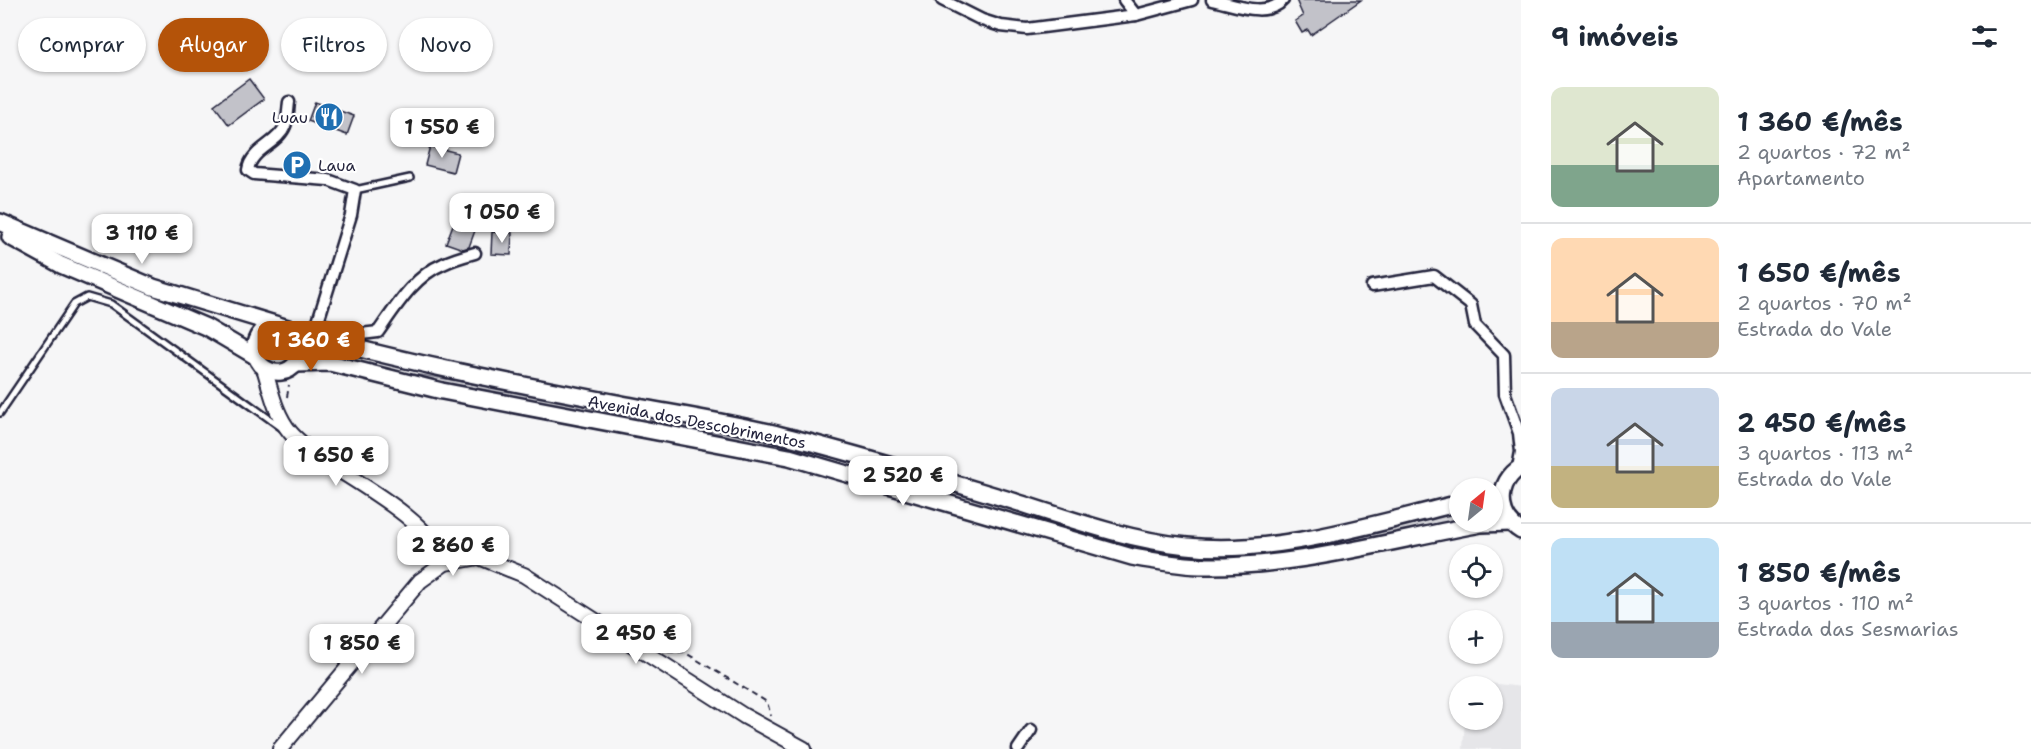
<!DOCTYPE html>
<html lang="pt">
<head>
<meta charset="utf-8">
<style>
	body { margin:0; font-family:"Shantell Sans",sans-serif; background:#f6f6f7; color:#1f2937; height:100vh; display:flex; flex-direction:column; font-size:22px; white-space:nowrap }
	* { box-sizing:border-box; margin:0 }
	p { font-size:20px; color:#747a83 }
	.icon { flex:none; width:33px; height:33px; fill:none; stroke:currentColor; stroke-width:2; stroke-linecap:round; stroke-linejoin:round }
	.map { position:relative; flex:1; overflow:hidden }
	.side { display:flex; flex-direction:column; background:#fff; width:510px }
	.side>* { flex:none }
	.hud { position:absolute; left:18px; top:18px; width:570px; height:54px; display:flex; gap:12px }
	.needle { width:39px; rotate:29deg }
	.fabs { position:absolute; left:1449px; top:478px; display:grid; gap:12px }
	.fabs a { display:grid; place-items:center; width:54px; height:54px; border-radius:50%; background:#fff; box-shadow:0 2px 4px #0004; font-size:30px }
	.price { position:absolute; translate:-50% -51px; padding:0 14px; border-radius:12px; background:#fff; color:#222; font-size:20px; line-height:39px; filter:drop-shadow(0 2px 3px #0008) }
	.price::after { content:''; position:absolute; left:50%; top:36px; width:18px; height:14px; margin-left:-9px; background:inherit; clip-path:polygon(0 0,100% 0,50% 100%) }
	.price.selected { background:#b45309; color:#fff }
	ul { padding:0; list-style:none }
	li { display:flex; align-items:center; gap:18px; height:150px; padding:0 30px }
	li+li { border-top:2px solid #e0e1e3 }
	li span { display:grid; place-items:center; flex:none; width:168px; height:120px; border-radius:12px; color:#555 }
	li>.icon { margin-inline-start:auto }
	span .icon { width:72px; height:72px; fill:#fffc; stroke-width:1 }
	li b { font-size:26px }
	h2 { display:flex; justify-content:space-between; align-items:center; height:72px; padding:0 30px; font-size:26px }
	.tag { padding:0 21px; border-radius:27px; background:#fff; box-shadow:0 2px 4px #0004; font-size:21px; line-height:54px }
	.tag.selected { background:#b45309; color:#fff }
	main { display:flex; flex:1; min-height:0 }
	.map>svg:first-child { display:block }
</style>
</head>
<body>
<main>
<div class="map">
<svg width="1521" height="749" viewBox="0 0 1521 749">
	<rect width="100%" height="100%" fill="#f6f6f7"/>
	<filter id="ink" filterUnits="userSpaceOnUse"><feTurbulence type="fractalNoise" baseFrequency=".0167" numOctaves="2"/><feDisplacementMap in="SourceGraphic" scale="12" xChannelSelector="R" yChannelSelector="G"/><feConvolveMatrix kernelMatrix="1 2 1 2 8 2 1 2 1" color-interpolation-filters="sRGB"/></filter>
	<g filter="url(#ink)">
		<path fill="#e6e6e9" d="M1482,682L1521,687V749H1463L1465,720H1492V687H1477Z"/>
		<path fill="#d7d7db" stroke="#7c7c8b" stroke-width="1.5" d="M379,370L435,377L777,441L854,461L1135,545L1345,538L1459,512V520L1317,550L1267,557L1198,560L1143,551L1087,536L797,451L707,431L447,385Z"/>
		<g fill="#c2c2c9" stroke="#22223b" stroke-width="1.5">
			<path d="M1296,0H1361L1311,35L1308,30L1302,33L1295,21L1303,16Z"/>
			<path d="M249,79L264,99L229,125L214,105Z"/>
			<path d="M315,102L354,116L347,135L308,121Z"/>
			<path d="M430,146L458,153L453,172L425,165Z"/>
			<path d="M459,209L480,217L469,247L463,249L446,243Z"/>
			<path d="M492,232L512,233L511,255L491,254Z"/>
		</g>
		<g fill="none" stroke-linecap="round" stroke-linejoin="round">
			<g stroke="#22223b" stroke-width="10">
				<g id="service">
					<path d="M355,190L410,178"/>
					<path d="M0,413L74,304L87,297L111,304L282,428"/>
				</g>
			</g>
			<g stroke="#22223b" stroke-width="15">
				<g id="minor">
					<path d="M942,0L982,20L1001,26L1027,29L1136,15L1192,0"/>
					<path d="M1124,0L1136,15"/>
					<path d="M1212,0C1233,4 1266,19 1283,0"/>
					<path d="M289,102C288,109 288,119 285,126C278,144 251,149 248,170L254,174L328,180L355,190L351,215L313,337"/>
					<path d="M1372,286L1434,276L1471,305L1475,325L1504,355L1505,394L1519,433L1521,452L1518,468"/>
					<path d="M317,323L361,334L378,332C395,308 414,276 443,264C453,259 464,256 475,253"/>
					<path d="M1018,749L1031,730"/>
				</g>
			</g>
			<g stroke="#22223b" stroke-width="18">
				<g id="tertiary">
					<path d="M264,368C271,390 275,414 290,432C299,443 313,452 325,461C362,486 429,521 445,563"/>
					<path d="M280,749L420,581L445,563L479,557L524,575L744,716L804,749"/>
				</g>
			</g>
			<g stroke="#22223b" stroke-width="20">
				<g id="secondary">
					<path d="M0,222L153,287L288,328C319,348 288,389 261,365C248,348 256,329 276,325"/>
					<path d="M10,237L61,265L206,327L255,356"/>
					<path d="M293,331C401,362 512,383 622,404C675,414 729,422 781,435C859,454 936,478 1013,501C1070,519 1127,540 1187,546C1273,556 1376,523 1460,503"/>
					<path d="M296,364L330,363L442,391L789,457L1132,557C1154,561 1177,565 1200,566C1295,568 1388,541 1481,524L1511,523"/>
					<path d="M1521,467C1496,482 1496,516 1521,531"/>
				</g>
			</g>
			<g stroke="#22223b" stroke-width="2" stroke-dasharray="6 4.5" stroke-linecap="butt">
				<path d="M287,397L289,385"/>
				<path d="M448,539L459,546"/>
				<path d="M668,652H684L767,702L771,716"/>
			</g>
			<use href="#service" stroke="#fff" stroke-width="5"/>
			<use href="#minor" stroke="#fff" stroke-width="10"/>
			<use href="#tertiary" stroke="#fff" stroke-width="14"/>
			<use href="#secondary" stroke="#fff" stroke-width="15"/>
		</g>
	</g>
	<defs>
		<g id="restaurant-disc" transform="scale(1.5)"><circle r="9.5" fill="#1f6fb2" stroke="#fff"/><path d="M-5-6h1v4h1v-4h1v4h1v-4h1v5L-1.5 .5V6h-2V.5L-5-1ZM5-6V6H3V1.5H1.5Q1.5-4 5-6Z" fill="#fff"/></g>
		<g id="parking-disc" transform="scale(1.5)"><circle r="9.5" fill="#1f6fb2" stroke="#fff"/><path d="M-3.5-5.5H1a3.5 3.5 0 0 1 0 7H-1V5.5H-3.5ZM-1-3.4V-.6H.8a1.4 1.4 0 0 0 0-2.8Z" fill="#fff"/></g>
	</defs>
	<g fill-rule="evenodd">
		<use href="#restaurant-disc" x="329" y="117"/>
		<use href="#parking-disc" x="297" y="165"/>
	</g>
	<g text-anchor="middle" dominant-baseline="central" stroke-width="4.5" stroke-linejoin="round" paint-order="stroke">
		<g font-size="16" fill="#22223b" stroke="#fff" text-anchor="end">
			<text x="308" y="117">Luau</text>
			<text x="318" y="165" text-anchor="start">Laua</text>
		</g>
		<g font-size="16" fill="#22223b" stroke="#fff">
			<text transform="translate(697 422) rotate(11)">Avenida dos Descobrimentos</text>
		</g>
	</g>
</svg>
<div class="fabs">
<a><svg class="needle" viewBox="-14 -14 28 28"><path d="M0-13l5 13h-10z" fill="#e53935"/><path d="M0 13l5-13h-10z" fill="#747a83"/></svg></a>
<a><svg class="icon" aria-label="locate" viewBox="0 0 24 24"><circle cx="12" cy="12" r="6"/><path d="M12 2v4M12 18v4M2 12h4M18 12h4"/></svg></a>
<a>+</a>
<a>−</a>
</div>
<b class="price" style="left:442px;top:159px">1 550 €</b>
<b class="price" style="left:502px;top:244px">1 050 €</b>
<b class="price" style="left:142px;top:265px">3 110 €</b>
<b class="price selected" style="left:311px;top:372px">1 360 €</b>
<b class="price" style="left:336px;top:487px">1 650 €</b>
<b class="price" style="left:903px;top:507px">2 520 €</b>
<b class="price" style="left:453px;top:577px">2 860 €</b>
<b class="price" style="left:636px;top:665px">2 450 €</b>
<b class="price" style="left:362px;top:675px">1 850 €</b>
<div class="hud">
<a class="tag">Comprar</a>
<a class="tag selected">Alugar</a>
<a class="tag">Filtros</a>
<a class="tag">Novo</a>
</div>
</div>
<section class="side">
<h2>9 imóveis<svg class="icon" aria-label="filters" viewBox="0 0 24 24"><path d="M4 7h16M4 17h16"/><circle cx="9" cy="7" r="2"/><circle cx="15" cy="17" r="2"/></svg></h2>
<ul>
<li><span style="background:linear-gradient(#dfe7d0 65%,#7fa58c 0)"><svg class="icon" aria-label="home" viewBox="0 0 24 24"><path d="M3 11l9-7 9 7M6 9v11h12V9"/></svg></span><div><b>1 360 €/mês</b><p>2 quartos · 72 m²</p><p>Apartamento</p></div></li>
<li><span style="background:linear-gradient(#ffd9b3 70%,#b9a48a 0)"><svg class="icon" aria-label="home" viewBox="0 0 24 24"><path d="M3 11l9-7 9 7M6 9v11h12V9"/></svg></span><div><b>1 650 €/mês</b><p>2 quartos · 70 m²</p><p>Estrada do Vale</p></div></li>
<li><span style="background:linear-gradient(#c9d6e8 65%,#c2b280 0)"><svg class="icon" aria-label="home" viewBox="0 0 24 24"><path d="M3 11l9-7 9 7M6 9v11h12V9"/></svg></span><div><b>2 450 €/mês</b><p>3 quartos · 113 m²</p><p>Estrada do Vale</p></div></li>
<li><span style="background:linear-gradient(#bfe0f5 70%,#9aa5b1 0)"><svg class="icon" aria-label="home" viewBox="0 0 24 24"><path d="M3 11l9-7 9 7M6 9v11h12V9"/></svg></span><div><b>1 850 €/mês</b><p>3 quartos · 110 m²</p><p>Estrada das Sesmarias</p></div></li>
</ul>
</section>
</main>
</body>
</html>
